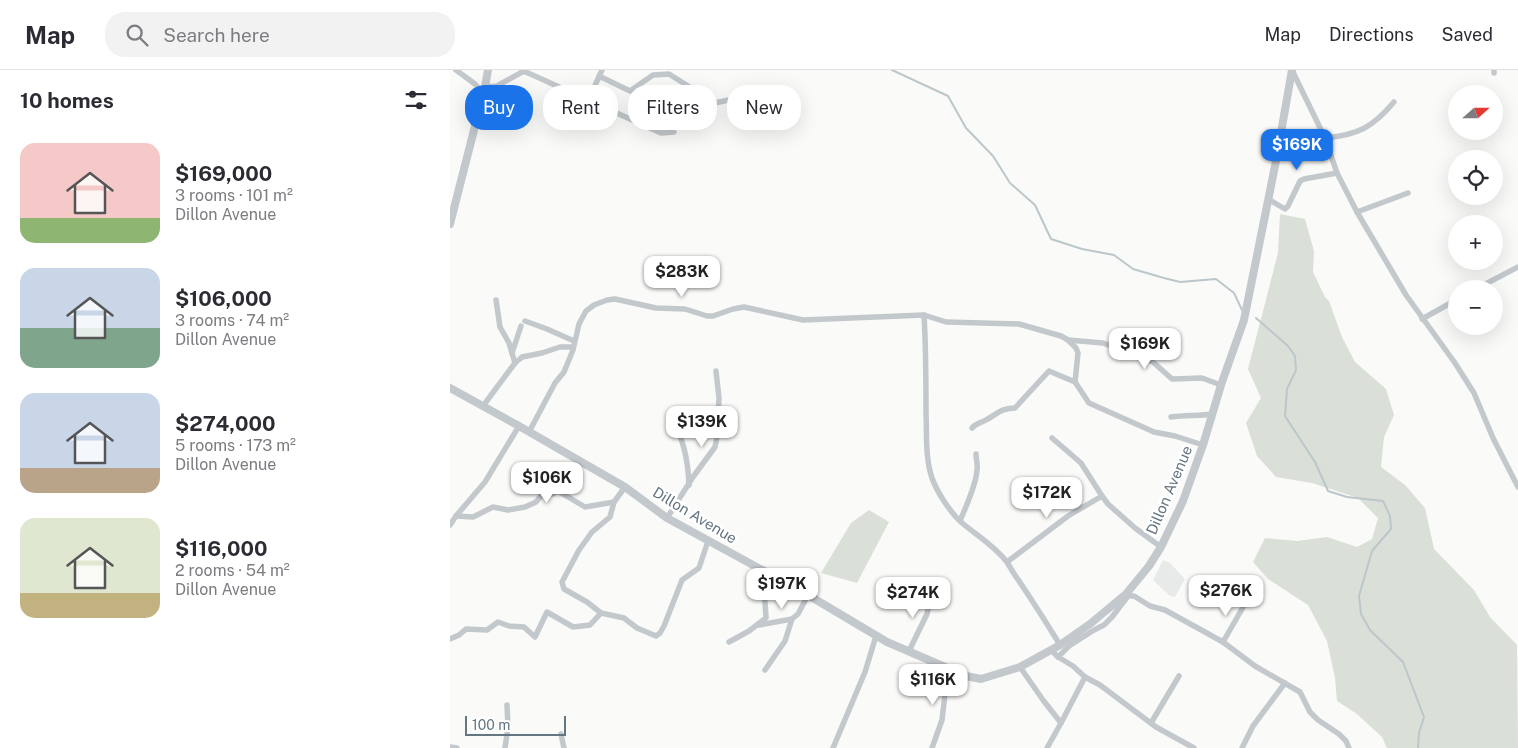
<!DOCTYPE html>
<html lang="en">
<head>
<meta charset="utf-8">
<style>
	body { margin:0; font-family:"Public Sans",sans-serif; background:#f2f2f3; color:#2b2b33; height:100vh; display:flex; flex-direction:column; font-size:19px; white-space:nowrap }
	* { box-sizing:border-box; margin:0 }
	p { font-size:16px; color:#7c7c81 }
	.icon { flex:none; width:28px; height:28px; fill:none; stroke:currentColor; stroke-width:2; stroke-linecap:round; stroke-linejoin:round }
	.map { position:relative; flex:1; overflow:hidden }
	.side { display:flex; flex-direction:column; background:#fff; width:450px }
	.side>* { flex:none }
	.top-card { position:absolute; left:15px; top:15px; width:475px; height:45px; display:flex; gap:10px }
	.needle { width:32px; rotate:69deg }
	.tools { position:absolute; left:998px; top:15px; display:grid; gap:10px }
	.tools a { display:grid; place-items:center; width:55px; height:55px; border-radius:50%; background:#fff; box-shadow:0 5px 20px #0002; font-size:25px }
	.scale { position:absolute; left:15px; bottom:12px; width:101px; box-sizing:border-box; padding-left:5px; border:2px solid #657683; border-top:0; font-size:14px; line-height:18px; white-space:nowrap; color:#657683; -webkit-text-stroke:4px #fff; paint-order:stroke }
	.price { position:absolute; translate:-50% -42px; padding:0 11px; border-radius:10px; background:#fff; color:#222; font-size:16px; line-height:32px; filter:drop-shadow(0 1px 2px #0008) }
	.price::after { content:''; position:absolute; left:50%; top:30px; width:15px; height:11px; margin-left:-8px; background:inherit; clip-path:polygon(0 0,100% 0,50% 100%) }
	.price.active { background:#1a73e8; color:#fff }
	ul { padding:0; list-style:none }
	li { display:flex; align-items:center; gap:15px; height:125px; padding:0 20px }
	li span { display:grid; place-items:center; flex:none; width:140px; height:100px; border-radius:15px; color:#555 }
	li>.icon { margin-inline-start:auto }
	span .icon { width:60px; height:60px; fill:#fffc; stroke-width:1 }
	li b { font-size:21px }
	h2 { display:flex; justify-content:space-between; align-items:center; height:60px; padding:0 20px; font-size:21px }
	.pill { padding:0 18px; border-radius:20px; background:#fff; box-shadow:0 5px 20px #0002; font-size:18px; line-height:45px }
	.pill.active { background:#1a73e8; color:#fff }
	header { display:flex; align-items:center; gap:30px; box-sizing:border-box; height:70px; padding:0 25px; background:#fff; border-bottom:1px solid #e1e1e2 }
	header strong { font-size:24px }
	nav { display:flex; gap:28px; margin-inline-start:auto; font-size:18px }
	.search { width:350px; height:45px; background:#f2f2f3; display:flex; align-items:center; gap:12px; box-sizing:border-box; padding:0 18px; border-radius:20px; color:#7c7c81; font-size:19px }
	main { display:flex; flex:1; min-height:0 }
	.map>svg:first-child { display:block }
</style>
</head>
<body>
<header>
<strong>Map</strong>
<div class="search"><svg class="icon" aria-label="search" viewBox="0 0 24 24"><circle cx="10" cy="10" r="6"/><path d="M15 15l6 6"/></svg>Search here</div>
<nav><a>Map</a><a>Directions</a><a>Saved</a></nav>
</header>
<main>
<section class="side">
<h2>10 homes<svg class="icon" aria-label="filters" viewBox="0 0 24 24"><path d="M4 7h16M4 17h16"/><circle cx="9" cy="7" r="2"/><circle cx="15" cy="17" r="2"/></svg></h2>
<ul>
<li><span style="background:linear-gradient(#f6c9c9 75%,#8fb573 0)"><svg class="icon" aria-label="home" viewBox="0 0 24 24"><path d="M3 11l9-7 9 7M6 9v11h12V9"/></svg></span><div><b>$169,000</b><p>3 rooms · 101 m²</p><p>Dillon Avenue</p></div></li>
<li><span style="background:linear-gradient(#c9d6e8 60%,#7fa58c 0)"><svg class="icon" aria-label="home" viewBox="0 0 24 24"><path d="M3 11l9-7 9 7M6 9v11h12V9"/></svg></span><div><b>$106,000</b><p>3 rooms · 74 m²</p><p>Dillon Avenue</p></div></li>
<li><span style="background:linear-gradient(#c9d6e8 75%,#b9a48a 0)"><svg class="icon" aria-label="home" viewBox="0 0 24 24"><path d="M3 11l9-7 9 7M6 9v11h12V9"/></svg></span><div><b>$274,000</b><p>5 rooms · 173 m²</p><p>Dillon Avenue</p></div></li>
<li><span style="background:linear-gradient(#dfe7d0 75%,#c2b280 0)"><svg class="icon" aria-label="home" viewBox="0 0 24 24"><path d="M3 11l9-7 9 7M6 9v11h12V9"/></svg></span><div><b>$116,000</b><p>2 rooms · 54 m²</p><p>Dillon Avenue</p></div></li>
</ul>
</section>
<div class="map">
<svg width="1068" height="678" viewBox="0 0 1068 678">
	<rect width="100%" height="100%" fill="#fafaf8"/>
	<path fill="#e8e9e9" d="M713,490L720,493L735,509L725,527L720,526L703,510Z"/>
	<g fill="#dadfd7">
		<path d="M830,144L855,149L864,181L863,202L875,227L879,231L892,267L905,292L936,319L944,345L934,367L931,397L955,415L975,438L984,479L1024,520L1040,547L1067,575L1068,678H937L932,667L907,644L887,631L885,608L877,571L858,535L818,509L803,492L815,468L847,471L877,467L907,477L922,469L928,448L908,428L862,413L826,407L807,386L796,353L811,328L798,299L828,183Z"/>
		<path d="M419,440L439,452L407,513L371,503L401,453Z"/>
	</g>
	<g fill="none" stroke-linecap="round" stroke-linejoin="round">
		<g stroke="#bbc7cb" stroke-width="2">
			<path d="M442,0L498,26L516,58L543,86L560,113L585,135L601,169L632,179L664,185L683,199L714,208L730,212L766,209L784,223L792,240"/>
			<path d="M806,248L838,276L845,286L846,300L837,319L835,346L865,392L878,421L897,427L933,431L940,446L941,459L922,481L909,526L911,544L920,560L953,592L974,647L969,663L968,678"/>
		</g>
		<g stroke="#c3c8cc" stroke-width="5.5">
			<path d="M6,0L25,14L33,23"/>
			<path d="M842,0L875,68L887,103L907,142L956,225L1005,293L1024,323L1043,368L1068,417"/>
			<path d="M1044,3V0"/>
			<path d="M149,6L180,21L203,5L219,4L265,33L283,29"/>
			<path d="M35,17L47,16L72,2H76L211,63L224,62"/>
			<path d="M138,31L152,0"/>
			<path d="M875,68C908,65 923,57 944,32"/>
			<path d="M818,129L835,139L838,136L850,111L854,109L887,103"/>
			<path d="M907,142L958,123"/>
			<path d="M1026,219L1068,197"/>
			<path d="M46,230L50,257L59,273L65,293"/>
			<path d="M474,245C476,278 476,311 476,344C477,364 475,388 482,408C487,422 500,442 511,452C526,465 544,475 557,492C560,497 563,503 567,508C582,530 596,552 610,575"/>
			<path d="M972,249L1006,230"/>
			<path d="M75,251L97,259L124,271"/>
			<path d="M618,270L653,273L703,292L722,309L752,308L771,315"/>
			<path d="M62,283L71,256"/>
			<path d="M33,336L65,293L72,287L92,283L110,277H123"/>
			<path d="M220,344C233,368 238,388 239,415"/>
			<path d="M721,347C735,345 749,346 763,344"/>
			<path d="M522,358C526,353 531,353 536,350C549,343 549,339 565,338L599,301L625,312L639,333L704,362L725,366L753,375"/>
			<path d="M79,362L105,313L114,302L123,280L129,254L136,241L144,235L157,230L165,229L206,238L235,239L257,246H263L283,239L294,237L353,250L474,245L496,252L569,254L611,266L618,270L626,278L628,283L625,312"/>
			<path d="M602,368L631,393L652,426L658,434L685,458L711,477"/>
			<path d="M6,446L23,447L43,437L58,440L75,437L86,432L94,422L102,424L108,421L135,437L164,432L175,417"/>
			<path d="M217,448L243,407L265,377L267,367L269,328L266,301"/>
			<path d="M510,451C516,436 526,416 527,400C528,395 526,389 526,384"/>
			<path d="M0,455L6,446L35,412L69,356"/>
			<path d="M557,492L618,446L652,426"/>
			<path d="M151,543L137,532L114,519L112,512L129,480L142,462L160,447L164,432"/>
			<path d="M309,555L342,549L348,544L358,525"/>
			<path d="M0,569L9,565L16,559L37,560L48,552L59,556L74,557L85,567L97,542L123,557L140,555L151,543L174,548L187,558L206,566L210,563L214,556L232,510L249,498L258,471"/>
			<path d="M279,572L299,561L316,548L315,532L308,497"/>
			<path d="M773,572L796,532"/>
			<path d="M601,580L608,587L623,596L635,607L650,615L706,657L744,678"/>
			<path d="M459,581L477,544L482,522"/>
			<path d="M608,587L619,576L644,560L654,555L662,547L678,526H684L700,536L715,540L773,572L805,596L850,622L860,642L868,650L889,664L896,671L899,678"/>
			<path d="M570,597L593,630L611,653L597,678"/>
			<path d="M315,600L335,571L342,549"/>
			<path d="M611,653L635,607"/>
			<path d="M701,653L729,606"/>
			<path d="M111,664L114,678"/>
			<path d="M0,677L7,678"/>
			<path d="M55,678L58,657L57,635"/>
			<path d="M383,678L415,602L426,566"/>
			<path d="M482,678L492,650L498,598"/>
			<path d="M792,678L803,656L835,613"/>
		</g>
		<g stroke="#c3c8cc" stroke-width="8">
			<path d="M0,154L35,17L38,0"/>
			<path d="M0,318L69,356L175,417L217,448L358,525L437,572L516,606L531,609L570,597L610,575L640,554L676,524L699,496L711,477L733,431L753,375L771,315L794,250L826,91L842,0"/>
		</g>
	</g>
	<g text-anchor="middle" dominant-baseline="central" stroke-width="5" stroke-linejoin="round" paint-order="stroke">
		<g font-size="15" fill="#657683" stroke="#fff">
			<text transform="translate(719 420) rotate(-67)">Dillon Avenue</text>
			<text transform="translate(245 445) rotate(31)">Dillon Avenue</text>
		</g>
	</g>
</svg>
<div class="tools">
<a><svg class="needle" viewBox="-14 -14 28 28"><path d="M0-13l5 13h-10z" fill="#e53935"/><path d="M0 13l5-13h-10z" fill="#7c7c81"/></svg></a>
<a><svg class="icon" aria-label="locate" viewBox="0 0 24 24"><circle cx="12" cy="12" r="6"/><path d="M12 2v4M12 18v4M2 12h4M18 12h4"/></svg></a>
<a>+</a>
<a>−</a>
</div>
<div class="scale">100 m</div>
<b class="price active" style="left:847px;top:101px">$169K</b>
<b class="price" style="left:232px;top:228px">$283K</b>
<b class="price" style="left:695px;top:300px">$169K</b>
<b class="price" style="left:252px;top:378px">$139K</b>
<b class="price" style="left:97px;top:434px">$106K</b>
<b class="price" style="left:597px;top:449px">$172K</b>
<b class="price" style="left:332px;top:540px">$197K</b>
<b class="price" style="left:776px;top:547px">$276K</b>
<b class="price" style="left:463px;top:549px">$274K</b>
<b class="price" style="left:483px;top:636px">$116K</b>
<div class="top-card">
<a class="pill active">Buy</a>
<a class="pill">Rent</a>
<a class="pill">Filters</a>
<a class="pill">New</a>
</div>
</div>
</main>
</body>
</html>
